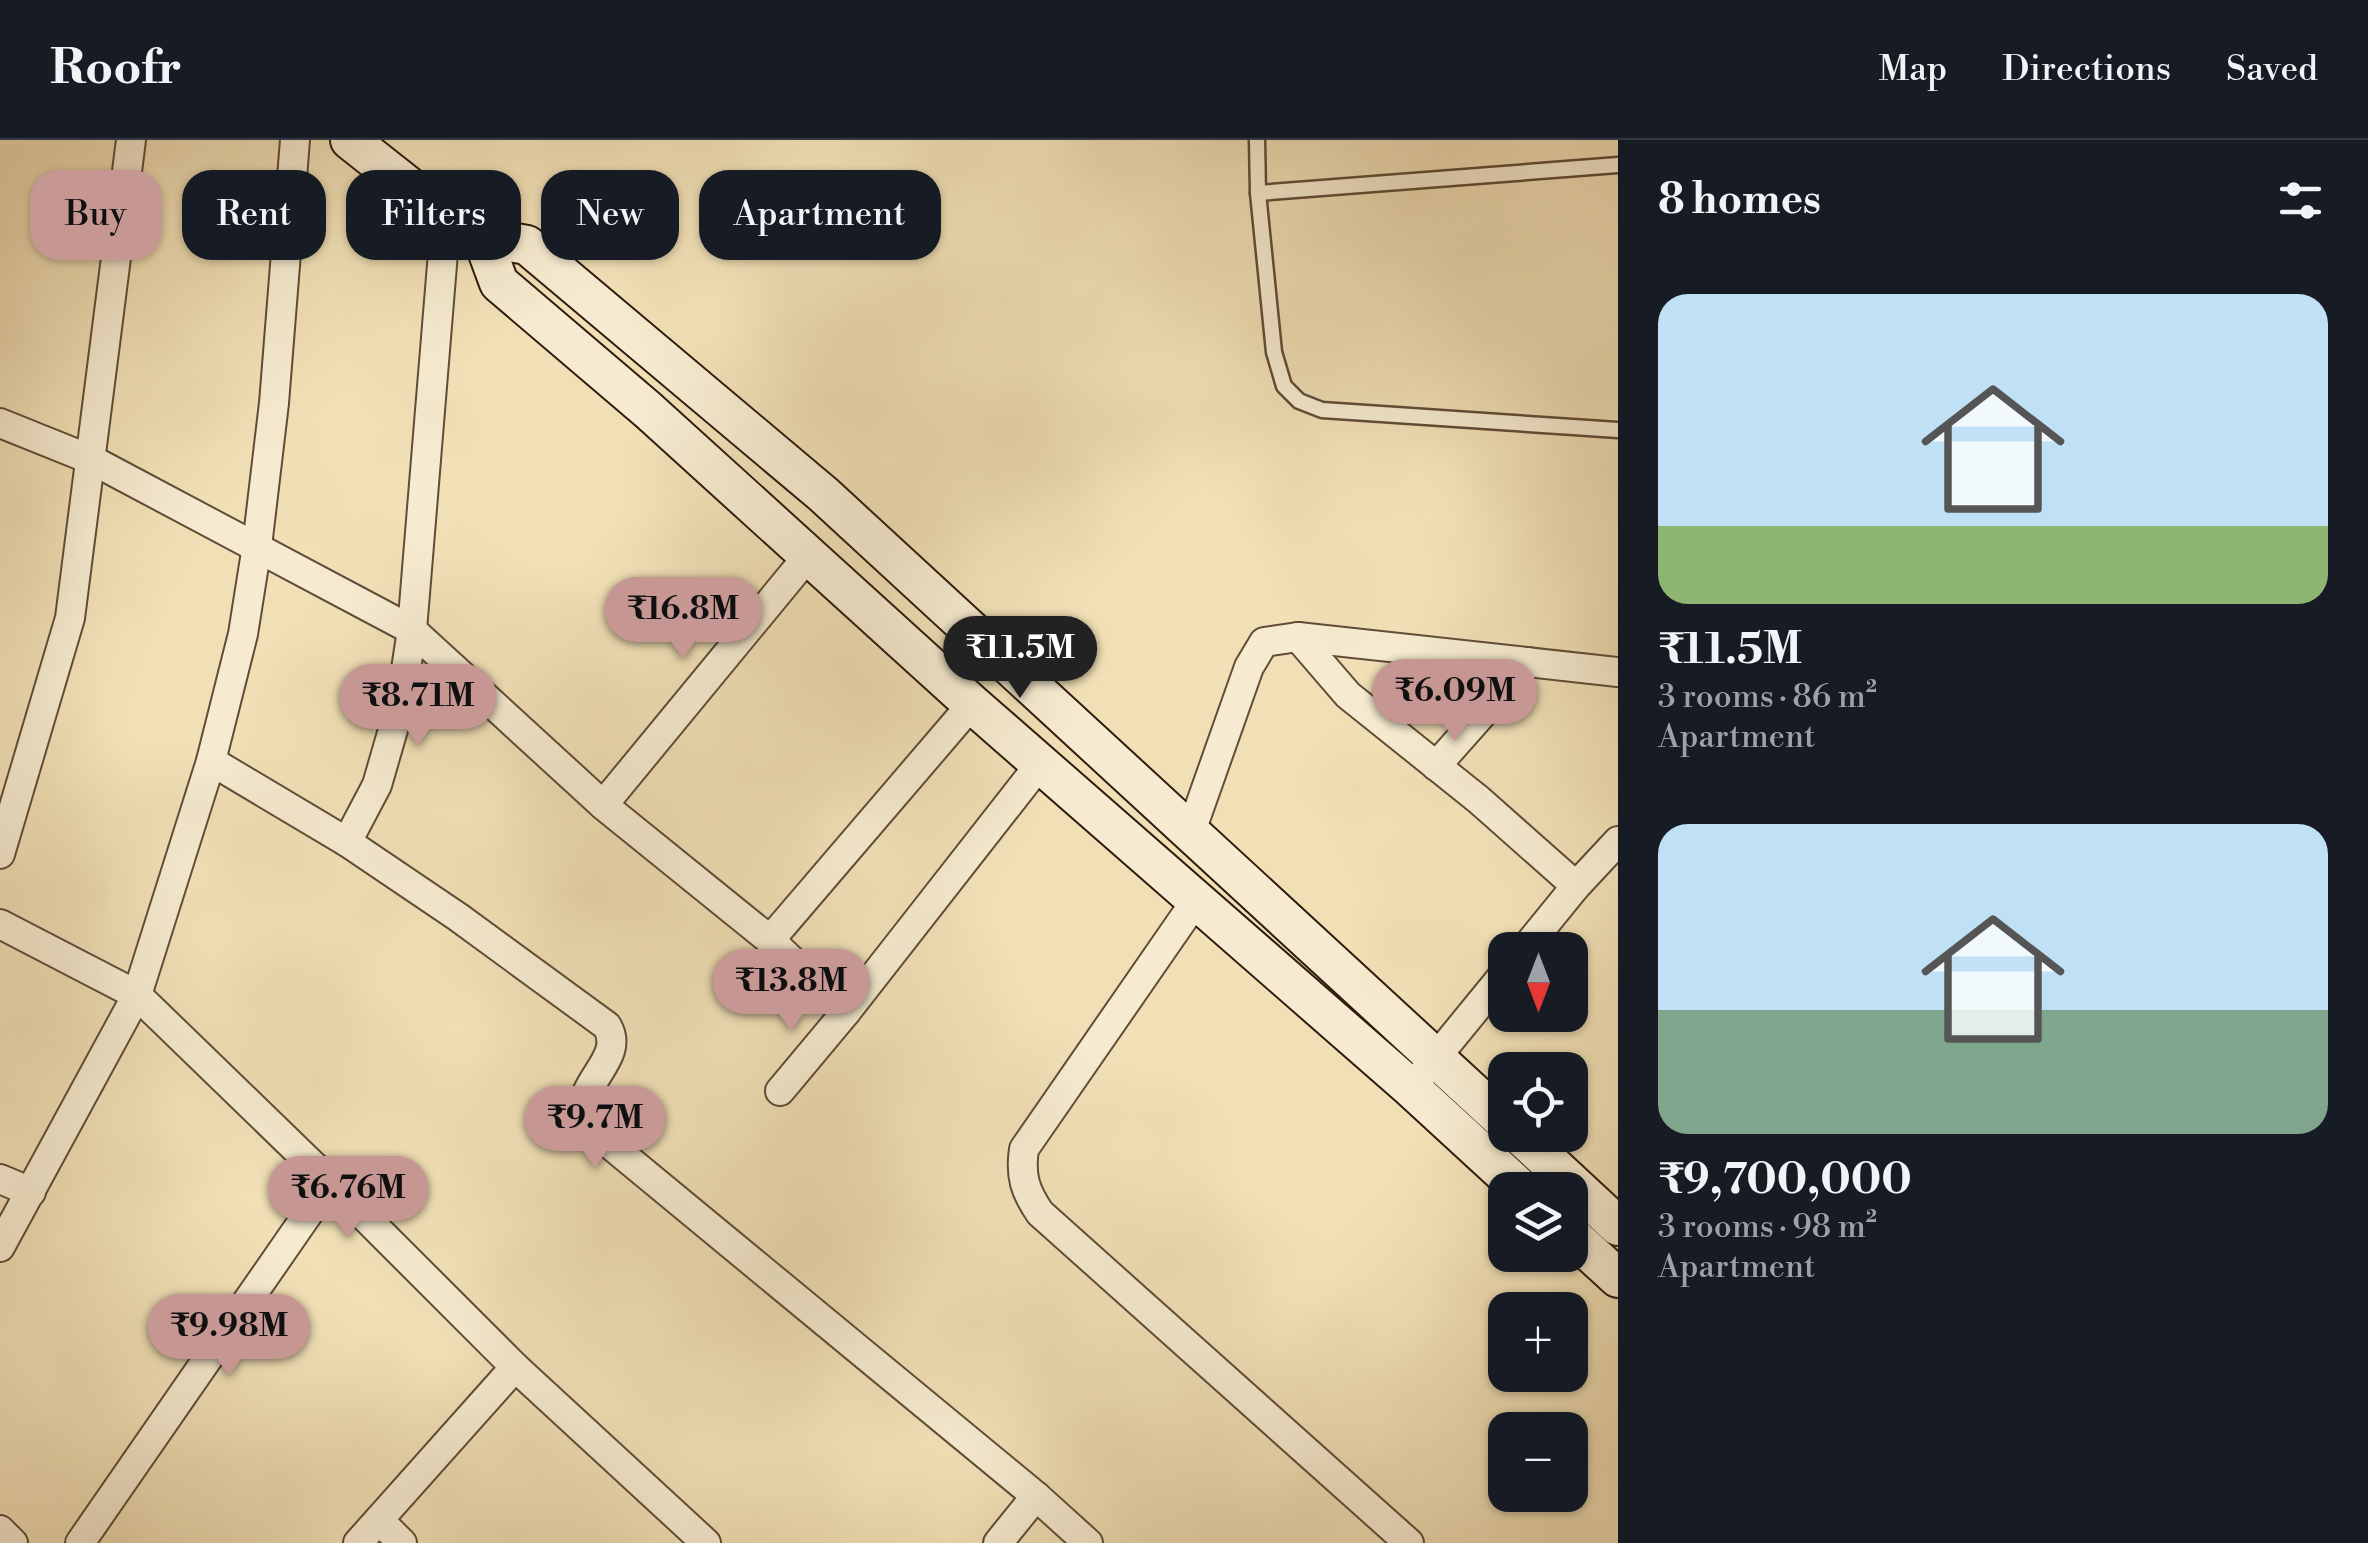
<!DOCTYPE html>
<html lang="en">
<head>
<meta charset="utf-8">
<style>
	body { margin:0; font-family:"Libre Bodoni",serif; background:#20242c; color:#f1f3f6; height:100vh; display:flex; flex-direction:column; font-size:38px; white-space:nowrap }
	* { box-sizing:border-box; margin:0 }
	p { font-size:32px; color:#9ea1a6 }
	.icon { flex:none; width:55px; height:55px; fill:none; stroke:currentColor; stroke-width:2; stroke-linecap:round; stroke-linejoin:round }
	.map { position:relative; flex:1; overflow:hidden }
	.drawer { display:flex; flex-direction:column; background:#171b24; width:750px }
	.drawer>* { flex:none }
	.banner { position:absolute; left:30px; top:30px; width:950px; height:90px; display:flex; gap:20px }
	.needle { width:65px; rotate:180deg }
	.controls { position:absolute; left:1488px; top:792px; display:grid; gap:20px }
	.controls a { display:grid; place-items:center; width:100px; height:100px; border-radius:20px; background:#171b24; box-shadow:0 2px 8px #0004; font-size:50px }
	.price { position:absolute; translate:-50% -85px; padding:0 22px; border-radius:35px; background:#c59692; color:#111; font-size:32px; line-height:65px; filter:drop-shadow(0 2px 5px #0008) }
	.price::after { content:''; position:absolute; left:50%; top:60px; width:30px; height:22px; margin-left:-15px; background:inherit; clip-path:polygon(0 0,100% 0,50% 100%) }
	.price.on { background:#222; color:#fff }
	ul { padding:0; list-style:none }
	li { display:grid; align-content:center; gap:20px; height:530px; padding:0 40px }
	li span { display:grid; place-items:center; height:310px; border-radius:30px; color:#555 }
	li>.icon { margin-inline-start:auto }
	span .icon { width:180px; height:180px; fill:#fffc; stroke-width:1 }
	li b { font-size:42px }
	h2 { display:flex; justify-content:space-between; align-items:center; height:120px; padding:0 40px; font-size:42px }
	.chip { padding:0 35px; border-radius:30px; background:#171b24; box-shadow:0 2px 8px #0004; font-size:35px; line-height:90px }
	.chip.on { background:#c59692; color:#111 }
	header { display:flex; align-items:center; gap:60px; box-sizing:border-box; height:140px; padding:0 50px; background:#171b24; border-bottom:2px solid #363941 }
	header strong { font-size:48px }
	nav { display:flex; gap:55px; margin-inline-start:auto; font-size:35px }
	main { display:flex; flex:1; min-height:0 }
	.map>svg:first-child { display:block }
</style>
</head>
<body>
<header>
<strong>Roofr</strong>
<nav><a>Map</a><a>Directions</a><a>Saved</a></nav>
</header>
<main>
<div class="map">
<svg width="1618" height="1403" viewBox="0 0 1618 1403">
	<rect width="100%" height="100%" fill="#f1e0b6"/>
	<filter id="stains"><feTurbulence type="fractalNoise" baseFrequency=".002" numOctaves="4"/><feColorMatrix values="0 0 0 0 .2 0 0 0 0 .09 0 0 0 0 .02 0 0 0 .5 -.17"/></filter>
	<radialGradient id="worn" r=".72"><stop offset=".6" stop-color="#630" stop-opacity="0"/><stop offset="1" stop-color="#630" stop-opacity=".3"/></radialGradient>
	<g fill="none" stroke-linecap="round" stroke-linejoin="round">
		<g stroke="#604c38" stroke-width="19">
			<g id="service">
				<path d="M1257,0L1258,53L1274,212L1284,246L1299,261L1322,270L1618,290"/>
				<path d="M1258,53L1618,25"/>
			</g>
		</g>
		<g stroke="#604c38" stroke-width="32">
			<g id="minor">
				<path d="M0,283L92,320L412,490L603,665L770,800L846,872L1040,624"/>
				<path d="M1298,497L1348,555L1479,660L1576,746"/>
				<path d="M211,621L347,702L458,777L607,886C627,920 573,943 584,983L1036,1356L1088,1403"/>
				<path d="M1436,626L1528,522"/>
				<path d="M603,665L808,416"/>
				<path d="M1190,694L1249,527L1264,502L1298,497L1618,532"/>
				<path d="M347,702L377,645L401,562L412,490L446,76"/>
				<path d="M0,714L70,478L131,0"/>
				<path d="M1195,762L1024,1009C1020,1036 1025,1051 1040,1073L1409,1403"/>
				<path d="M0,784L137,855L330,1042L515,1227L706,1403"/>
				<path d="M770,800L972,564"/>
				<path d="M1524,810L1576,746L1618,701"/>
				<path d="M1411,948L1505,833"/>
				<path d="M780,951L846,872"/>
				<path d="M0,1039L31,1052"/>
				<path d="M0,1107L137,855L211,621L243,494L257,406L274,263L295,0"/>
				<path d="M379,1380L402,1403"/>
				<path d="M0,1390L13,1403"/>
				<path d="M80,1403L330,1042"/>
				<path d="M358,1403L515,1227"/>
				<path d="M998,1403L1036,1356"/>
			</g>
		</g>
		<g stroke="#2f1a0e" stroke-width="42">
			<g id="secondary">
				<path d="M350,0L446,76L482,97L527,105L823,354L1505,982"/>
				<path d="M482,97L499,143L648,270L972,564L1411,948L1522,1050"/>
				<path d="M1520,995L1618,1086"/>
				<path d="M1570,1094L1618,1138"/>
			</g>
		</g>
		<use href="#service" stroke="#f6ebd0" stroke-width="14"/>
		<use href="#minor" stroke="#f6ebd0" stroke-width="28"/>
		<use href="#secondary" stroke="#f6ebd0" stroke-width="38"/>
	</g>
	<rect width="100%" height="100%" filter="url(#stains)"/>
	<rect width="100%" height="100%" fill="url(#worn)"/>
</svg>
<div class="controls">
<a><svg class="needle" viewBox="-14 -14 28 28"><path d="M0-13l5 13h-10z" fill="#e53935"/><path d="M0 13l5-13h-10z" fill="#9ea1a6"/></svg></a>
<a><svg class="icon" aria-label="locate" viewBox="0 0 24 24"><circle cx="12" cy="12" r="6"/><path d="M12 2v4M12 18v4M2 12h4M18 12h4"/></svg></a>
<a><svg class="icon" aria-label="layers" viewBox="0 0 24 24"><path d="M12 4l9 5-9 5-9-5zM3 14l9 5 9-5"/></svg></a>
<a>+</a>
<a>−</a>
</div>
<b class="price" style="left:683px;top:522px">₹16.8M</b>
<b class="price on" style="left:1020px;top:561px">₹11.5M</b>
<b class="price" style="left:1455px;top:604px">₹6.09M</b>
<b class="price" style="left:418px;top:609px">₹8.71M</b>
<b class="price" style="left:791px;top:894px">₹13.8M</b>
<b class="price" style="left:595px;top:1031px">₹9.7M</b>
<b class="price" style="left:348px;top:1101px">₹6.76M</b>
<b class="price" style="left:229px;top:1239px">₹9.98M</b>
<div class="banner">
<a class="chip on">Buy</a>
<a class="chip">Rent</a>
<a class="chip">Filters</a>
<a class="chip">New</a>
<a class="chip">Apartment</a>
</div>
</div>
<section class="drawer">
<h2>8 homes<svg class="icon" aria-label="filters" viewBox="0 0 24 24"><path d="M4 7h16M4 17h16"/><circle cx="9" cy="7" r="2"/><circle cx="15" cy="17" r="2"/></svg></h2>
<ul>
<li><span style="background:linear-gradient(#bfe0f5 75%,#8fb573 0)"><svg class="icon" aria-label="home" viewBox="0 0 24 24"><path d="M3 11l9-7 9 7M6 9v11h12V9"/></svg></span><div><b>₹11.5M</b><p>3 rooms · 86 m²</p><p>Apartment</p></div></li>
<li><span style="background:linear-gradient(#bfe0f5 60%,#7fa58c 0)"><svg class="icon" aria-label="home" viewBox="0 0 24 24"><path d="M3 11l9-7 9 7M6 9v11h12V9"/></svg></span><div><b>₹9,700,000</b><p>3 rooms · 98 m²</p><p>Apartment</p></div></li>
</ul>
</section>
</main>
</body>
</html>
